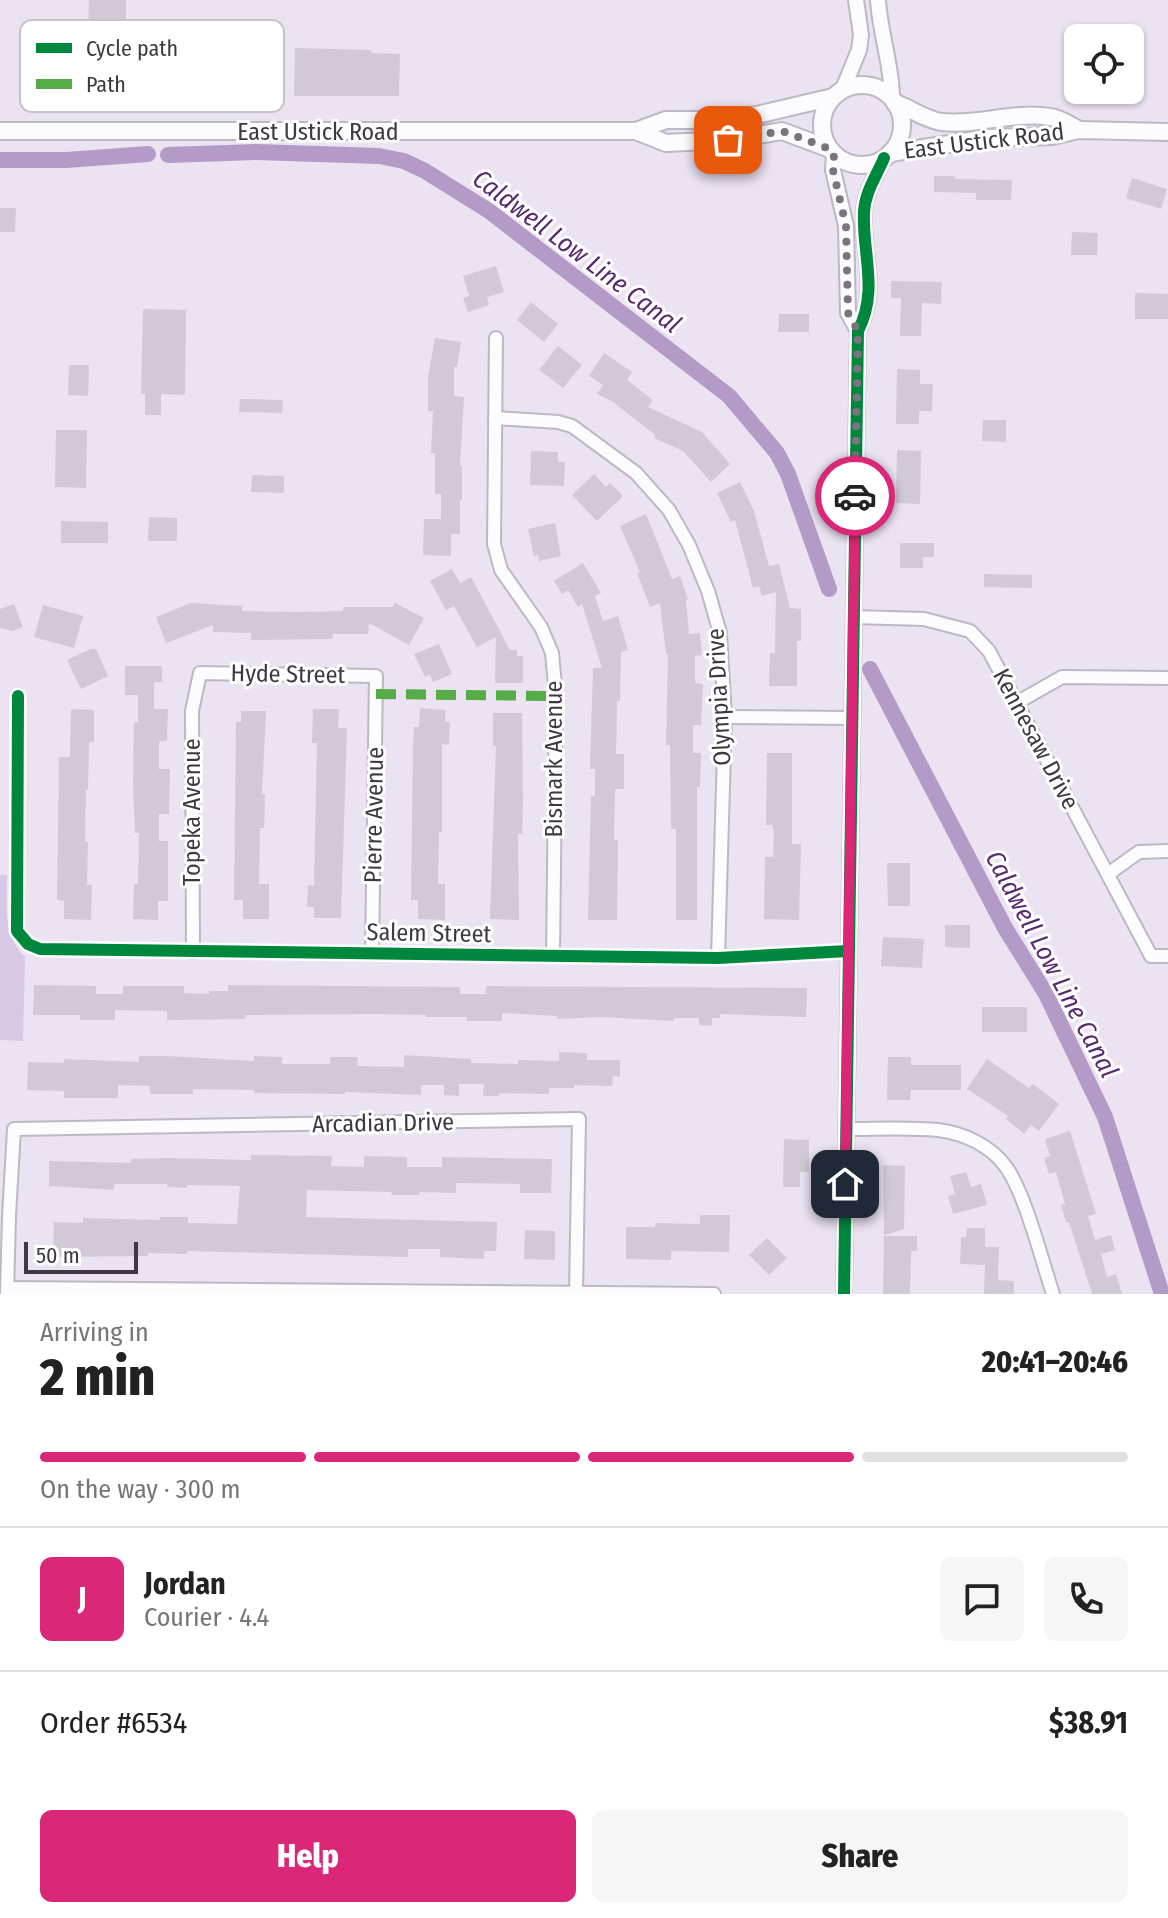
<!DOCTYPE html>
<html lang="en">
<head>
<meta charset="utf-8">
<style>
  :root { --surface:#fff; --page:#f6f6f6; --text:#222; --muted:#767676; --line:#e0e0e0; --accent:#db2777 }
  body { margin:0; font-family:"Fira Sans Condensed",sans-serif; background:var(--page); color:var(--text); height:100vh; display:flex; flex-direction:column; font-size:30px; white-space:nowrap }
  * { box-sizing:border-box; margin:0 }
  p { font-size:26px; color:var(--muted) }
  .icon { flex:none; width:44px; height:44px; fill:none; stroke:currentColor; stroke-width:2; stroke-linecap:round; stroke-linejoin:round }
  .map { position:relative; height:1294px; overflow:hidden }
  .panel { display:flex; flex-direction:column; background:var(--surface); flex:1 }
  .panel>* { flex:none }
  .fabs { position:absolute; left:1064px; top:24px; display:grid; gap:16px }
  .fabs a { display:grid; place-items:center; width:80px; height:80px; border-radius:12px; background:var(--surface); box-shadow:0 2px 6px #0004; font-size:40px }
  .scale { position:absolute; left:24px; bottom:20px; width:114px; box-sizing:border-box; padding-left:8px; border:4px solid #3f3843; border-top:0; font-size:22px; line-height:28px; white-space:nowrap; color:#3f3843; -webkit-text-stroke:6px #fff; paint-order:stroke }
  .pin { position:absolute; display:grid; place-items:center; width:68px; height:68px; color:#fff; margin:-34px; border-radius:16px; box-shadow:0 4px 12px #0006 }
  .courier { position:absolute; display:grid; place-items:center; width:80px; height:80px; margin:-40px; border:6px solid #db2777; border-radius:50%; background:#fff; color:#222; box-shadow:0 2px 10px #0007 }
  .headline em { font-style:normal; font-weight:800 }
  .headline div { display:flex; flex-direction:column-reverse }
  .headline { display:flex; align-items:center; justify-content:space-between; height:136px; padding:0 40px }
  h1 { font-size:52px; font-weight:800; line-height:60px }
  .bar { display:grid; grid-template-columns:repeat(4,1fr); gap:12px 8px; align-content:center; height:96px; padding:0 40px }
  .bar i { height:10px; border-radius:6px; background:var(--line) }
  .bar .on { background:var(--accent) }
  .bar p { grid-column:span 4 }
  .line { display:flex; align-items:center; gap:20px; padding:0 40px; border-top:2px solid var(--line) }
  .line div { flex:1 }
  .round { display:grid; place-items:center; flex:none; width:84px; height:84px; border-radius:12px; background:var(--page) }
  .primary-button { display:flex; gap:16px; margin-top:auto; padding:16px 40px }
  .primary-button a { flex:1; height:92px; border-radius:12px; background:var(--accent); color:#fff; font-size:32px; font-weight:800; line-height:92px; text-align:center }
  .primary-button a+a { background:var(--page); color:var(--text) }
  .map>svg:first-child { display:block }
</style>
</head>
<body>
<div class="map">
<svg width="1168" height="1294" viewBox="0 0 1168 1294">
  <rect width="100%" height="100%" fill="#ebe2f2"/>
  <path fill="#d9c7e6" d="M 0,875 L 7,875 C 7,906 2,934 25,957 L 23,1041 L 0,1040 Z"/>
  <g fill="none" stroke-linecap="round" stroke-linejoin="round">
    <g stroke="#b49ac6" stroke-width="16">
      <path d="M 168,155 L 256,152 L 379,156 L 404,161 L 425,171 L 489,211 L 729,396 L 777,453 L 788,474 L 829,589"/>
      <path d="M 0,160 L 66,160 L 148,154"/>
      <path d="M 870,669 L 1005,928 L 1046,994 L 1105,1117 L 1162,1294"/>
    </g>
  </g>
  <g fill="#d1cad6">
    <path d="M 89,0 L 126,0 L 126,38 L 88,37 Z"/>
    <path d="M 295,48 L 371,50 L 371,53 L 400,54 L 399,96 L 294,96 Z"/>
    <path d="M 934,176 L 955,176 L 955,179 L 1012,180 L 1011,200 L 976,200 L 976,193 L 934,192 Z"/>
    <path d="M 1132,178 L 1167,189 L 1161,209 L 1126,198 Z"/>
    <path d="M 0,208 L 16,208 L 15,232 L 0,232 Z"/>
    <path d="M 1072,232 L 1098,233 L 1097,255 L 1071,255 Z"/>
    <path d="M 496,266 L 504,292 L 487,297 L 489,305 L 468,312 L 463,298 L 469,296 L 463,276 Z"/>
    <path d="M 891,281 L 942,282 L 941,304 L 922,303 L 921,336 L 900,336 L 901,298 L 891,298 Z"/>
    <path d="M 1135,293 L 1168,294 L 1168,319 L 1135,319 Z"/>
    <path d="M 531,302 L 558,324 L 544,342 L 517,320 Z"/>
    <path d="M 143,309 L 186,310 L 185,395 L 161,394 L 161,415 L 145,415 L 145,394 L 141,394 Z"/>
    <path d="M 779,314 L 809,314 L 809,332 L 778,332 Z"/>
    <path d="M 435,338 L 461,342 L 457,367 L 454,367 L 454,396 L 464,397 L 460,466 L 462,466 L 462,500 L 460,500 L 460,534 L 451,534 L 451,556 L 423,555 L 424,519 L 441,519 L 441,494 L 435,494 L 435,453 L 431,453 L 433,411 L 428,411 L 428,377 Z"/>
    <path d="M 558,346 L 582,365 L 563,388 L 539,370 Z"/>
    <path d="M 604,353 L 632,372 L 627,380 L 653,400 L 648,407 L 702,432 L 730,464 L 711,482 L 683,451 L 654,438 L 655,435 L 612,401 L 597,394 L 603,385 L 589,376 Z"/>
    <path d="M 69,365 L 89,365 L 88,396 L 68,395 Z"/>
    <path d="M 897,369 L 920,370 L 920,384 L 933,384 L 932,411 L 919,411 L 919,424 L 896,424 Z"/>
    <path d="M 240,399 L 283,400 L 282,413 L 239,412 Z"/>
    <path d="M 983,420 L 1006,420 L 1006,442 L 982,441 Z"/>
    <path d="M 56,430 L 87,430 L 86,488 L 55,487 Z"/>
    <path d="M 897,450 L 921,451 L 920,504 L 896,503 Z"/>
    <path d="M 531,451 L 558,452 L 558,462 L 565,462 L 564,486 L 530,485 Z"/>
    <path d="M 594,474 L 606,487 L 610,483 L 623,496 L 597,521 L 572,495 Z"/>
    <path d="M 252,475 L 284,476 L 284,493 L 251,492 Z"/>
    <path d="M 740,482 L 754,511 L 769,566 L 779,564 L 790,608 L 801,609 L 801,641 L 797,641 L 797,686 L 769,686 L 770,653 L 775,653 L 776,592 L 762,596 L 759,586 L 753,588 L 735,520 L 731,522 L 717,493 Z"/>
    <path d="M 646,514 L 672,579 L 680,576 L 688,599 L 686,600 L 689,634 L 700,633 L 702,655 L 695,656 L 695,683 L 703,684 L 701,725 L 693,725 L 693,753 L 701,753 L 700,787 L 697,787 L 697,920 L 676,920 L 676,829 L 671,829 L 670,745 L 666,745 L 668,654 L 666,654 L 660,603 L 650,607 L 637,573 L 640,572 L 620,526 Z"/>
    <path d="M 149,517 L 177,518 L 177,541 L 148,541 Z"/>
    <path d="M 61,521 L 108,522 L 108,543 L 61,543 Z"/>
    <path d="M 555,523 L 561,556 L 539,561 L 538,555 L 534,556 L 528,529 Z"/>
    <path d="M 900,543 L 934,543 L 934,557 L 923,557 L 923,568 L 900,568 Z"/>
    <path d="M 583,563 L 601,593 L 595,596 L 603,621 L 618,616 L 628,650 L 621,652 L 620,701 L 617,701 L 616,754 L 624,754 L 624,789 L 615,789 L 614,840 L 618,840 L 617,920 L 588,920 L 591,796 L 595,796 L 595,769 L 590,769 L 593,668 L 602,668 L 582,604 L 578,607 L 568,590 L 562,594 L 554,581 Z"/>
    <path d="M 452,569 L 460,583 L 471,577 L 510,650 L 517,650 L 517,656 L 523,656 L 523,683 L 495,683 L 496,637 L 477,647 L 454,606 L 446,610 L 430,581 Z"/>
    <path d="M 984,574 L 1032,575 L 1032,588 L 984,587 Z"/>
    <path d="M 191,603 L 242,606 L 242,611 L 300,612 L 343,611 L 343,607 L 393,607 L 395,603 L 424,618 L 409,645 L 369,623 L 368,634 L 333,634 L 332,639 L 251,640 L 251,633 L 213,632 L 213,625 L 166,643 L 156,617 Z"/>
    <path d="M 14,604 L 23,627 L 12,631 L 0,628 L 0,609 Z"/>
    <path d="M 43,605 L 83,616 L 74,648 L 34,637 Z"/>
    <path d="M 439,644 L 452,674 L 433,682 L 430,675 L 425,677 L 414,654 Z"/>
    <path d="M 91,649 L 96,649 L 108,676 L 81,689 L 67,660 Z"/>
    <path d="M 125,666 L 162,666 L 162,682 L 154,682 L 154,709 L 168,709 L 167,741 L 159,741 L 159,769 L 170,769 L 169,814 L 159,814 L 159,841 L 168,841 L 168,901 L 158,901 L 158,920 L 133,919 L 134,884 L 138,884 L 139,833 L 135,833 L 133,785 L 134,722 L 138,722 L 138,695 L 125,695 Z"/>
    <path d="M 420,708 L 446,710 L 445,722 L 450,722 L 449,745 L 442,744 L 442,832 L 439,832 L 438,884 L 445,884 L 445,920 L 418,919 L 418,900 L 411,900 L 413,743 L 414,727 L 419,727 Z"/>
    <path d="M 71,709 L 94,710 L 94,742 L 89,742 L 88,790 L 86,790 L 85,842 L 88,842 L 87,885 L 92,885 L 91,920 L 64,919 L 64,901 L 57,900 L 59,757 L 70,757 Z"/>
    <path d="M 313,709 L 339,709 L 338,728 L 347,728 L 341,918 L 314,918 L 314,907 L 307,907 L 308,885 L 314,886 L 317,743 L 312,743 Z"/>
    <path d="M 241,711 L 266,711 L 262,794 L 265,794 L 264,828 L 260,828 L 259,884 L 269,884 L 269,919 L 243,919 L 243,900 L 234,900 L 236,722 L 241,722 Z"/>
    <path d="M 493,713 L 522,713 L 523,801 L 522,834 L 518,834 L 519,920 L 490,919 L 496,746 L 493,746 Z"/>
    <path d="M 767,753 L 792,753 L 792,844 L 801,844 L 799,920 L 764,919 L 765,857 L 773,857 L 774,832 L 772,825 L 766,825 Z"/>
    <path d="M 887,863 L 910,863 L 910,906 L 888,906 Z"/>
    <path d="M 945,925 L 970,925 L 970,948 L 945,947 Z"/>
    <path d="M 883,937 L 924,939 L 922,968 L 881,966 Z"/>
    <path d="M 34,985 L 96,986 L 96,994 L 123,994 L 123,986 L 184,986 L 184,993 L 209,994 L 209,991 L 228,991 L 228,985 L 460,987 L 460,994 L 486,994 L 486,986 L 807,988 L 806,1017 L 720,1014 L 720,1018 L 712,1018 L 712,1026 L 699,1025 L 699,1018 L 674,1018 L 674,1021 L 601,1017 L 557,1019 L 557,1016 L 502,1013 L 502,1021 L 467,1021 L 467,1017 L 426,1017 L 426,1015 L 374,1014 L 245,1015 L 245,1019 L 167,1020 L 167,1011 L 115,1010 L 115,1020 L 80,1020 L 80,1015 L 33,1015 Z"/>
    <rect x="982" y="1007" width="45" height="25"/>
    <path d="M 559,1052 L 587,1053 L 587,1060 L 620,1060 L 620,1077 L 613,1076 L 612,1086 L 574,1085 L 574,1088 L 549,1088 L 549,1094 L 499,1093 L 499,1096 L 483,1096 L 484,1084 L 459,1084 L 459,1096 L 444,1095 L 444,1085 L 421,1085 L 421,1095 L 345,1092 L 345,1094 L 254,1093 L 254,1090 L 193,1089 L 193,1094 L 150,1094 L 150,1086 L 118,1085 L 118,1098 L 64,1098 L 64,1091 L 27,1090 L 28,1062 L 64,1063 L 64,1059 L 139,1062 L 139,1056 L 167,1056 L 254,1061 L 254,1056 L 282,1057 L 282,1064 L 330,1064 L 330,1057 L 358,1057 L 357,1066 L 404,1067 L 404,1055 L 471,1059 L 471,1063 L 518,1064 L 518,1060 L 559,1061 Z"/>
    <path d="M 888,1057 L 911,1057 L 911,1065 L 961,1065 L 961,1090 L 911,1090 L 910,1100 L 887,1100 Z"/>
    <path d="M 987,1059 L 1029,1088 L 1033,1084 L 1059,1104 L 1039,1131 L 1031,1125 L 1024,1134 L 1006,1119 L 1008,1116 L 967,1089 Z"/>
    <path d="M 1070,1131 L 1096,1214 L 1088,1216 L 1095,1240 L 1111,1235 L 1115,1250 L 1101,1254 L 1107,1277 L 1116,1274 L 1122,1294 L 1092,1294 L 1069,1222 L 1066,1222 L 1061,1205 L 1065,1204 L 1056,1172 L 1049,1174 L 1044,1158 L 1050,1156 L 1045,1139 Z"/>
    <path d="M 784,1139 L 809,1140 L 809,1172 L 800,1172 L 800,1187 L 783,1187 Z"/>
    <path d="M 251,1155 L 332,1156 L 331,1166 L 364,1167 L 364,1156 L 407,1157 L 407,1167 L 442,1167 L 442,1157 L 552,1159 L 551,1193 L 520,1193 L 520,1184 L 456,1183 L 456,1193 L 420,1192 L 419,1195 L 391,1195 L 392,1192 L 307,1190 L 306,1217 L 497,1222 L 496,1251 L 484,1251 L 484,1259 L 440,1257 L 440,1249 L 408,1249 L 408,1257 L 187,1251 L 187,1254 L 148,1253 L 148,1256 L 53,1257 L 54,1222 L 83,1223 L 83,1218 L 160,1220 L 160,1217 L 188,1217 L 188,1223 L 237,1224 L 240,1186 L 187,1185 L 187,1188 L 167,1187 L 167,1184 L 114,1184 L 114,1190 L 49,1186 L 49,1161 L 131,1163 L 131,1159 L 167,1158 L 251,1160 Z"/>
    <path d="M 883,1165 L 905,1166 L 904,1229 L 884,1235 Z"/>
    <path d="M 966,1172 L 971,1187 L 981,1184 L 987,1205 L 953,1214 L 948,1196 L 955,1194 L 950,1176 Z"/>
    <path d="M 700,1215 L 730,1215 L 729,1252 L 671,1251 L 671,1260 L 626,1259 L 626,1227 L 655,1227 L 655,1223 L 700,1224 Z"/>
    <path d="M 967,1228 L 985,1228 L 985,1247 L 999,1247 L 998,1280 L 1014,1281 L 1014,1294 L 984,1294 L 985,1265 L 960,1264 L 961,1237 L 966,1237 Z"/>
    <path d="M 525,1230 L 555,1231 L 555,1260 L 524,1259 Z"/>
    <path d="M 884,1236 L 917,1236 L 917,1251 L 911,1251 L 910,1294 L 883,1294 Z"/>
    <path d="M 767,1238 L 787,1258 L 769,1275 L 749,1255 Z"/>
  </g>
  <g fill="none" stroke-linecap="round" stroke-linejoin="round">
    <defs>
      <g id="minor">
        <path d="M 496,338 L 494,544 L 501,570 L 541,627 L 552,653 L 556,696 L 553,956"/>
        <path d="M 495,418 L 558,422 L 572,426 L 636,473 L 669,510 L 689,545 L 708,591 L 720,633 L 725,717 L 718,958"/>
        <path d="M 853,617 L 924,619 L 970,631 L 989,651 L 1151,956 L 1168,956"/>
        <path d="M 18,696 L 17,931 L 28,944 L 40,949 L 718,958 L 848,951"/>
        <path d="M 1018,702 L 1062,677 L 1168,678"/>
        <path d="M 725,717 L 852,718"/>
        <path d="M 1108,874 L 1139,852 L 1168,851"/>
        <path d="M 193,952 L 192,711 L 200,673 L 376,676 L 372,954"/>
        <path d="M 846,1129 C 876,1129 908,1127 938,1130 C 964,1133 991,1146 1006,1167 C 1025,1193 1042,1261 1053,1294"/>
        <path d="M 8,1288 L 714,1294"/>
        <path d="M 7,1294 L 9,1216 L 14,1129 L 579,1119 L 576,1292"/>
      </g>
      <g id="tertiary">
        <path d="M 878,0 C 880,33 892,66 892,98"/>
        <path d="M 843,89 L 859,50 L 861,35 L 856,0"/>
        <path d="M 834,154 L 833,170 L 846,226 L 848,313 L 858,331"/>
        <path d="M 844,1294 L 858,331 C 879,290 862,254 864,212 C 865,192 876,177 884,158"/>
      </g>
      <g id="secondary">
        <circle cx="862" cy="125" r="40"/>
        <path d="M 895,103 C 911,108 925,120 942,122 C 977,126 1014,111 1050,117 C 1060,118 1070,125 1079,130"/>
        <path d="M 0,131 L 636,131 L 666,120 L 722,120 L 757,115 L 833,97"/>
        <path d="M 636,131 L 666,143 L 728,140 L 782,131 L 830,149"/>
        <path d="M 890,153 L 989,138 L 1052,136 L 1079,130 L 1168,132"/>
      </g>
    </defs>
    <use href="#minor" stroke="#beb7c4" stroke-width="16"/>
    <use href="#tertiary" stroke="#beb7c4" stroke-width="18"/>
    <use href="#secondary" stroke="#beb7c4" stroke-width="20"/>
    <use href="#minor" stroke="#fcfbfd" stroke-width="12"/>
    <use href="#tertiary" stroke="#fcfbfd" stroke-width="14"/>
    <use href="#secondary" stroke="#fcfbfd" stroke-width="16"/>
    <path stroke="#56ac47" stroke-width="10" stroke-dasharray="20 10" stroke-linecap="butt" d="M 376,694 L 556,696"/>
    <defs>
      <g id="cycleway">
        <path d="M 18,696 L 17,931 L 28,944 L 40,949 L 718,958 L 848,951"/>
        <path d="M 844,1294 L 858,331 C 879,290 862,254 864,212 C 865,192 876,177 884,158"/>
      </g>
    </defs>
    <use href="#cycleway" stroke="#fff" stroke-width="17"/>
    <use href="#cycleway" stroke="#00873e" stroke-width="12"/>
  </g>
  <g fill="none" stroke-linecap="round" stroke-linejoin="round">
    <path stroke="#7b7480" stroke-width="8" stroke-dasharray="0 14.4" d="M 728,140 L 782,131 L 830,149 L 834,154 L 833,170 L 846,226 L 848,313 L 858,331 L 855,496"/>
    <path stroke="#db2777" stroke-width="10" d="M 845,1184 L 855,496"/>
  </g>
  <g text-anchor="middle" stroke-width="6" stroke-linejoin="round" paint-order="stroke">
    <g font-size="24" fill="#3f3843" stroke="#fff">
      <text x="318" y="140">East Ustick Road</text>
      <text transform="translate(984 141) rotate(-7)" y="8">East Ustick Road</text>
      <text transform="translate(288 674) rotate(1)" y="8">Hyde Street</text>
      <text transform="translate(719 697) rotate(-93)" y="8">Olympia Drive</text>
      <text transform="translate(1036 739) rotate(62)" y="8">Kennesaw Drive</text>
      <text transform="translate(554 759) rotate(-90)" y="8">Bismark Avenue</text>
      <text transform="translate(192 812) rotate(-90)" y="8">Topeka Avenue</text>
      <text transform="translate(374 815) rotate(-89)" y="8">Pierre Avenue</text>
      <text transform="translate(429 933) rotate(1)" y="8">Salem Street</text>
      <text transform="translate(383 1123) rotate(-1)" y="8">Arcadian Drive</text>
    </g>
    <g font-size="26" font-style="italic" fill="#562a6f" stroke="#fff">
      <text transform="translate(577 251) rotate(37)" y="9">Caldwell Low Line Canal</text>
      <text transform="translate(1052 964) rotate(62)" y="9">Caldwell Low Line Canal</text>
    </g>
  </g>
  <rect x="20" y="20" width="264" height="92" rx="12" fill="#fff" stroke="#c5c3c7" stroke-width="2"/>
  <rect x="36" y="43" width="36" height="10" fill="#00873e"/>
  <rect x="36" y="79" width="36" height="10" fill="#56ac47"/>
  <g font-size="22" fill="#3f3843">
    <text x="86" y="56">Cycle path</text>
    <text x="86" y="92">Path</text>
  </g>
</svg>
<div class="fabs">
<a><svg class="icon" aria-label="locate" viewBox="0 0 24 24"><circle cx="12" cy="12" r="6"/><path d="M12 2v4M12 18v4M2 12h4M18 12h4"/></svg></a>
</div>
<div class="scale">50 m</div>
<div class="pin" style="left:728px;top:140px;background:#ea580c"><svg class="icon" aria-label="bag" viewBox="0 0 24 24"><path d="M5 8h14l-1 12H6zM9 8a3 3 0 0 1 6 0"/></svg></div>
<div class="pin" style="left:845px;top:1184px;background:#1f2937"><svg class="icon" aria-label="home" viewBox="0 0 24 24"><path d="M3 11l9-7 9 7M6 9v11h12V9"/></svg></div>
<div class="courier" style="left:855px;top:496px"><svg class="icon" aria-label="car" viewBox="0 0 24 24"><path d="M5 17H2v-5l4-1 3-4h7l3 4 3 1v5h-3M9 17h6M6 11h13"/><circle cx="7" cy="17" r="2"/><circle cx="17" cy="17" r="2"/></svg></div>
</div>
<section class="panel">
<div class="headline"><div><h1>2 min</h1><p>Arriving in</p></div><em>20:41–20:46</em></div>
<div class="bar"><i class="on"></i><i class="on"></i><i class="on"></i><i></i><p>On the way · 300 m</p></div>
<div class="line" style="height:144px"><b class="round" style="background:var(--accent);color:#fff">J</b><div><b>Jordan</b><p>Courier · 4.4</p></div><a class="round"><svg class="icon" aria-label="chat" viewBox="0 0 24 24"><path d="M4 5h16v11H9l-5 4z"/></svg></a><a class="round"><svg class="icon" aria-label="phone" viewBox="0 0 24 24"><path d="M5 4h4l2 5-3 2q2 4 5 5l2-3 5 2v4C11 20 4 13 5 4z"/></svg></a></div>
<div class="line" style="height:104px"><div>Order #6534</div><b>$38.91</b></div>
<div class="primary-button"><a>Help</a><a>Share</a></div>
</section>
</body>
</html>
